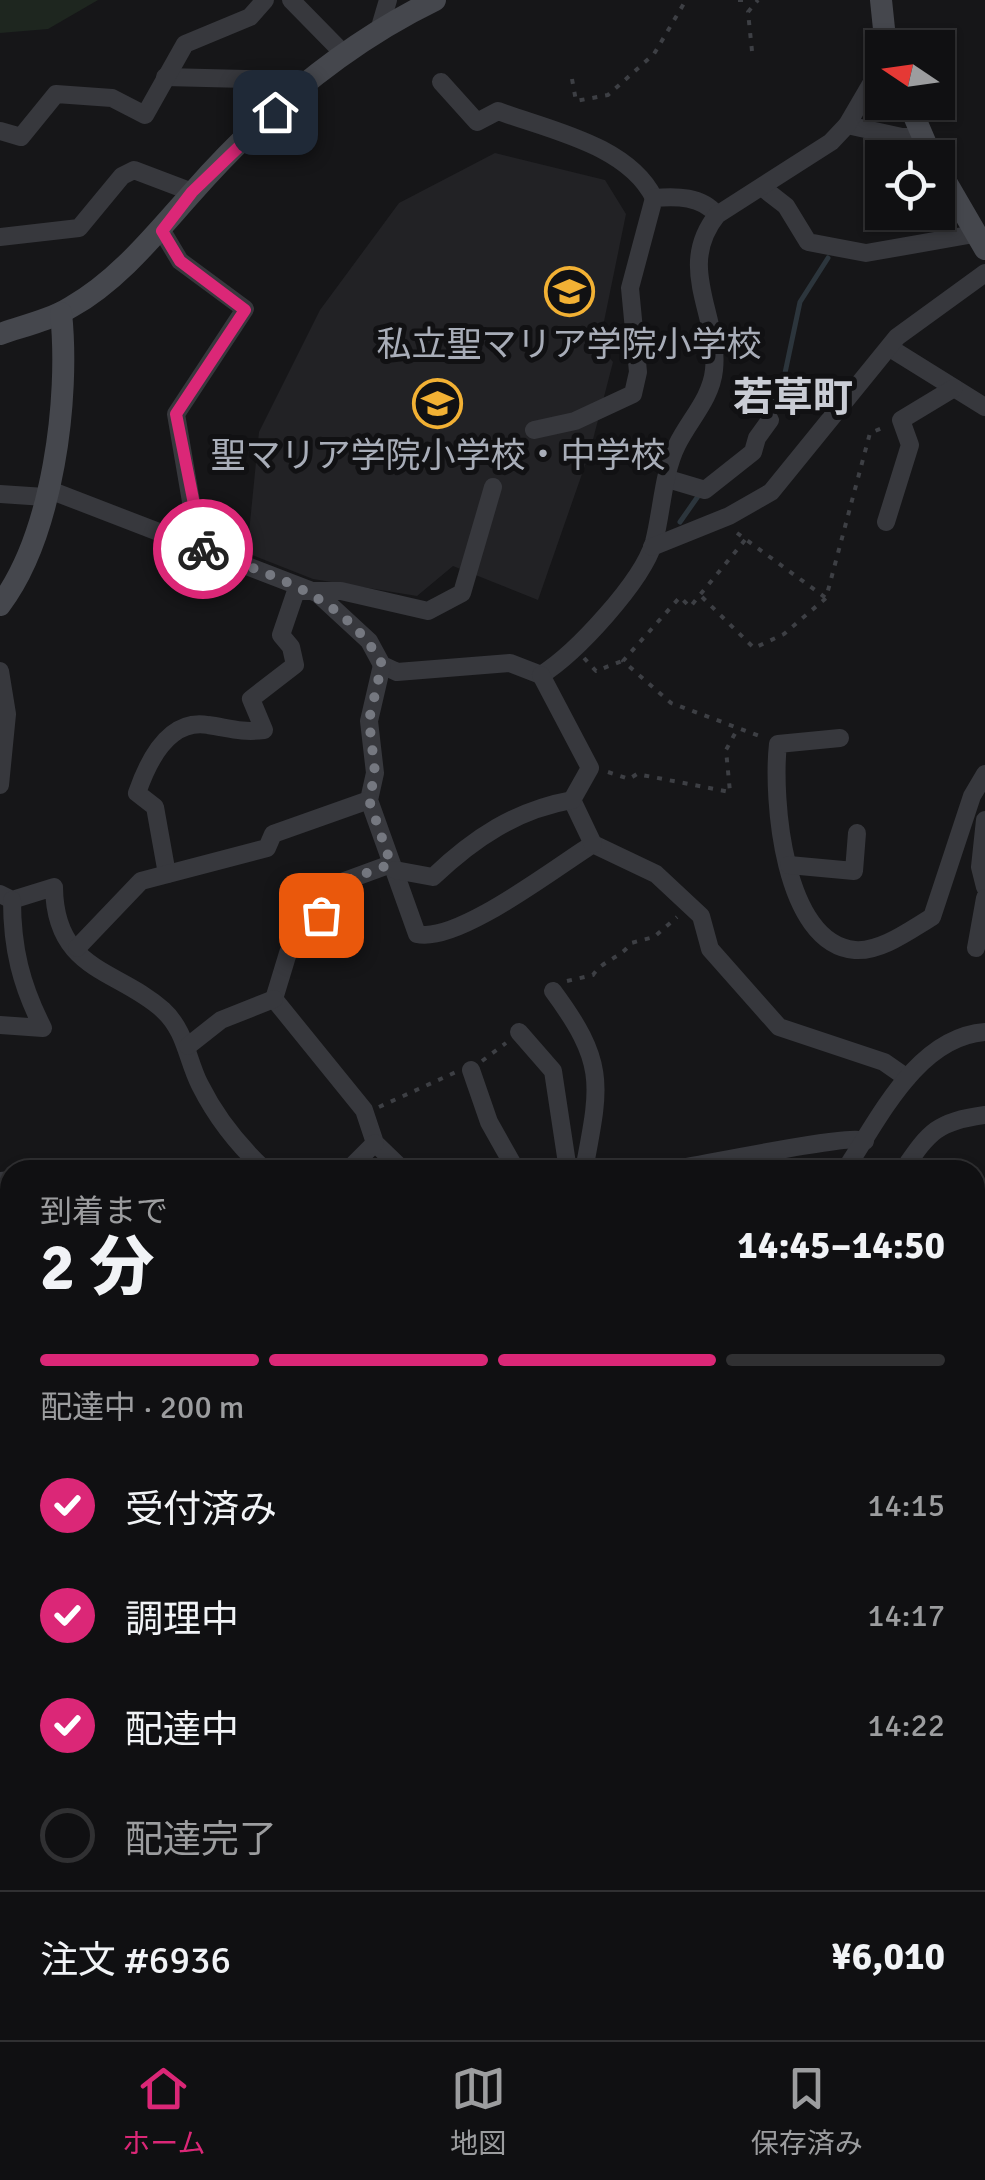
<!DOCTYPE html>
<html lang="ja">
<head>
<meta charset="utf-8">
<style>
  :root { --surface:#101012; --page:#19191b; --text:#f1f3f6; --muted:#9c9d9f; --line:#303032; --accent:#db2777 }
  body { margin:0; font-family:Signika,"Noto Sans JP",sans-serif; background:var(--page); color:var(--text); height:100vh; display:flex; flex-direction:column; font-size:38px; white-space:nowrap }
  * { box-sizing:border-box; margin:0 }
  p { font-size:32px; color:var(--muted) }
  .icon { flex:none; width:55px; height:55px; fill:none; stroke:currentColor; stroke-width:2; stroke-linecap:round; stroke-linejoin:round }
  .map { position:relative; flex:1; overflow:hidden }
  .sheet { position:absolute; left:0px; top:1160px; width:985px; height:880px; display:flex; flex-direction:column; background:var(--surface); border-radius:30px 30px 0 0; box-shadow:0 2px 8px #0004,0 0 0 2px var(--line) }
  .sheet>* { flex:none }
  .needle { width:65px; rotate:283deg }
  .fabs { position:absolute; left:865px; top:30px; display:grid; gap:20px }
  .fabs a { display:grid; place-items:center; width:90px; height:90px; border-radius:0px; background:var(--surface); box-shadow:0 2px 8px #0004,0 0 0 2px var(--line); font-size:50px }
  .pin { position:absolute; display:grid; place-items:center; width:85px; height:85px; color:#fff; margin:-42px; border-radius:20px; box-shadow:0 5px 15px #0006 }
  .courier { position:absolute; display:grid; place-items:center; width:100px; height:100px; margin:-50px; border:8px solid #db2777; border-radius:50%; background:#fff; color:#222; box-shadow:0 2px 12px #0007 }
  .head em { font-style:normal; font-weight:800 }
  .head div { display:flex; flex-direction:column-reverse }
  .head { display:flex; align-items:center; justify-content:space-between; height:170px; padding:0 40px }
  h1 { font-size:65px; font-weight:800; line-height:75px }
  .bar { display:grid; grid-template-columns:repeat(4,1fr); gap:15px 10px; align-content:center; height:120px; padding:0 40px }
  .bar i { height:12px; border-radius:8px; background:var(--line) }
  .bar .current { background:var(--accent) }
  .bar p { grid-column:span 4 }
  .line { display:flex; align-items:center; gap:25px; padding:0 40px; border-top:2px solid var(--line) }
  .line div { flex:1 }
  ol { padding:0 40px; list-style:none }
  li { display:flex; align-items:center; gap:30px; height:110px }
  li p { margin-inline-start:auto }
  li .icon { padding:10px; border-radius:50%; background:var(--accent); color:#fff; stroke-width:4 }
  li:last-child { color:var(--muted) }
  li i { width:55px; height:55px; border:5px solid var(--line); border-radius:50% }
  .menu { display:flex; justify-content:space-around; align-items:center; height:140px; border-top:2px solid var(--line); background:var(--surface); font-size:28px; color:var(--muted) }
  .menu a { display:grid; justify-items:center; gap:5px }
  .menu .current { color:var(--accent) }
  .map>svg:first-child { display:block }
</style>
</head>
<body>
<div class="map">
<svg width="985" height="2040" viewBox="0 0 985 2040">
  <rect width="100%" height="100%" fill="#161618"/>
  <g fill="#222225">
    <path d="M 495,153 L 605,180 L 626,214 L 599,346 L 613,362 L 590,451 L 538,600 L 453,566 L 417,596 L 313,579 L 247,553 L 259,432 L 320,310 L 399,203 Z"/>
    <path d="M 985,1824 L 985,2040 L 902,2040 L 900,2030 L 975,2030 L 975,1843 Z"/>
  </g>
  <g fill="#1e261f">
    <path d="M 0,0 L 98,0 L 48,29 L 0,33 Z"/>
    <path d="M 0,1353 L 10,1360 L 10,2030 L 413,2030 L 405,2040 L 0,2040 Z"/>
    <path d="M 431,2030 L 558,2030 L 554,2040 L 475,2040 Z"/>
  </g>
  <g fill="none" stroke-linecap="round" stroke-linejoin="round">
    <g stroke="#2c353c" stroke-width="5">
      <path d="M 765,415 L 785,373 L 800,302 L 828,258"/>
      <path d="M 680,522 L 701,492"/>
      <path d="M 975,1759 L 985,1746"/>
      <path d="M 776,2040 L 789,2030"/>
    </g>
    <g stroke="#3d3f44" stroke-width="4" stroke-dasharray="5 8" stroke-linecap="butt">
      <path d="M 738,0 L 743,0"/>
      <path d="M 752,51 L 748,12 L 758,0"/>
      <path d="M 572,79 L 576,101 L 608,95 L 654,54 L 686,0"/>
      <path d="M 737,533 L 826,598"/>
      <path d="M 745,540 L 690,607 L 680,597 L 623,661 L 671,703 L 765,738"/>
      <path d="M 702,597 L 754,648 L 784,634 L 826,598 L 870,433 L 887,426"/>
      <path d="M 584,658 L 596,671 L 622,661"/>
      <path d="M 608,772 L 629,779 L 637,774 L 730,792 L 726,750 L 738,728"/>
      <path d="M 567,981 L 593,975 C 604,959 620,959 631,943 L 654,937 L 677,917"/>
      <path d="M 482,1061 L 506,1043"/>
      <path d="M 379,1107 L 456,1072"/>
      <path d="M 0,1691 L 10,1678"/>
    </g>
    <g stroke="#37383d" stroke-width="18">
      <path d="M 291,0 L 344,54"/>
      <path d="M 380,27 L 388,0"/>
      <path d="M 165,77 L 289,80 L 302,86"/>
      <path d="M 441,82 L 477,122 L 498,111 C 549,130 628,145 654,198"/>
      <path d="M 847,125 L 902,137 L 920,137"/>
      <path d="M 0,131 L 21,137 L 56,94 L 112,98 L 145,115 L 185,44 L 250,17 L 265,0"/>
      <path d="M 763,188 L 786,206 L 808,242 L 866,253 L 974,234"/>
      <path d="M 162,231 L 180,261 L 245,309 L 176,414 L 199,548"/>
      <path d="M 0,237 L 79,228 L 122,176 L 134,170 L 192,192"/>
      <path d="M 890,348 L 985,407"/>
      <path d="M 534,430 L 575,421 L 633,394 L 638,372 L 630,288 L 654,198 C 676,196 702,196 717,215"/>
      <path d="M 668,479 L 705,490 L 753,452 L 757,438 L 770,420"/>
      <path d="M 47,489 L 317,593 L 369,641 L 382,665 L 397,672 L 510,663 L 541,675 C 576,653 642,582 654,542 C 662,511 663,473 677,445 C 689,420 711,399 714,370 C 720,315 675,268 717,215 L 831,142 L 847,125 L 882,65"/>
      <path d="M 0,494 L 45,497"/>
      <path d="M 886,522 L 910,445 L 901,420 L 954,388"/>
      <path d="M 652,547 L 729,516 L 771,492 L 897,337 L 985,273"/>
      <path d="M 382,665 L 369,721 L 375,773 L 369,800 L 417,934 C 457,944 556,867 593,844 L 656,874 L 701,916 L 710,949 L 779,1027 L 884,1062 L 907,1078"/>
      <path d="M 0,671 L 7,714 L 0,785"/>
      <path d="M 840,738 L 778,744 C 772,798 783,944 855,950 C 881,952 910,930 932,917 L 972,796 L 985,774"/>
      <path d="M 572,800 L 593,844"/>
      <path d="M 985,820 L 980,867 L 985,887"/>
      <path d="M 391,864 L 331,886 L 321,915 L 288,953 L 274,999 L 364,1110 L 375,1143 L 403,1170"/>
      <path d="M 789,865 L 854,871 L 857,833"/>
      <path d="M 395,870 L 433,877 C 474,838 516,810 572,800 L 590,768 L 541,675"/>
      <path d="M 167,874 L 155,807 L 137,793 C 147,764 168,718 208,725 C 229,728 241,733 264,730 L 251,699 L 295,665 L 291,647 L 281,635 L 296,591 L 341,591 L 428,611 L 462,593 L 493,487"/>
      <path d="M 0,894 L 12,900 L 54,887 C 55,972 118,969 163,1010 C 186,1031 187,1060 200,1085 C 216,1117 239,1146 265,1170"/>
      <path d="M 77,948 L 141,881 L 267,848 L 273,834 L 369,800"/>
      <path d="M 976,948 L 985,898"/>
      <path d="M 553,991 C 607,1064 600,1085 584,1170"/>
      <path d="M 0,1025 L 43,1028 C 21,985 12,948 12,900"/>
      <path d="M 519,1032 L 553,1071 L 568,1170"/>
      <path d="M 188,1046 L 221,1020 L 274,999"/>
      <path d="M 471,1070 L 489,1122 L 516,1170"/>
      <path d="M 348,1170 L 375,1143"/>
      <path d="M 445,1170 L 455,1170"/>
      <path d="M 669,1170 C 699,1166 851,1133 865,1141"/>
      <path d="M 845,1170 C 879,1119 917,1037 985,1032"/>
      <path d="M 903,1170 C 930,1131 936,1122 985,1115"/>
      <path d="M 0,1181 L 10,1180"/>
      <path d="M 0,1255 L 10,1242"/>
      <path d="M 975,1734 L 985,1721"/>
      <path d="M 975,1821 L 985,1806"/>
      <path d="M 662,2040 L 672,2030"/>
    </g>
    <g stroke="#45474d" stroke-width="22">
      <path d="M 881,0 L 886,48"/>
      <path d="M 908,102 L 932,158"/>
      <path d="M 938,168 L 985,249"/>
      <path d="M 0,334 C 23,326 50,320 71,307 C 119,280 156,233 192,193 C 260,116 342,45 435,0"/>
      <path d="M 0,605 C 53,535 70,398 61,313"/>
    </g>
  </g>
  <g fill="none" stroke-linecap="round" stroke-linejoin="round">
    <path stroke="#757880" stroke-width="10" stroke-dasharray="0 18" d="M 203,549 C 272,576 344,595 382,664 L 369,720 L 375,773 L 369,800 L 391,864 L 331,886 L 321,915"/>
    <path stroke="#db2777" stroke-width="12" d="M 203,549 L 176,414 L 245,310 L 180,261 L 162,231 L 192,192 L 275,112"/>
  </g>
  <defs>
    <symbol id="school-ring" viewBox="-11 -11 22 22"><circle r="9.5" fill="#111113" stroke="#f2b134" stroke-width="1.5"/><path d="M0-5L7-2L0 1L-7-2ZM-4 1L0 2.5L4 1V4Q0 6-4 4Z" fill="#f2b134"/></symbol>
  </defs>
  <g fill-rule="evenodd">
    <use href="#school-ring" x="542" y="264" width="55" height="55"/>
    <use href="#school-ring" x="410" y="376" width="55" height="55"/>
  </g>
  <g text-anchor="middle" stroke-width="10" stroke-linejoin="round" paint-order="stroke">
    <g font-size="35" fill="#a8adb8" stroke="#111113">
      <text x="569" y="356">私立聖マリア学院小学校</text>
      <text x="438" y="467">聖マリア学院小学校・中学校</text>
    </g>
    <g font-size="40" font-weight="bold" fill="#c9ccd4" stroke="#111113">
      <text x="793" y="411">若草町</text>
    </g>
  </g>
</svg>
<div class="fabs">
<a><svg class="needle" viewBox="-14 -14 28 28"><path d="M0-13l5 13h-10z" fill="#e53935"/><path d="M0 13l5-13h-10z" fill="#9c9d9f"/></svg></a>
<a><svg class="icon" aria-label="locate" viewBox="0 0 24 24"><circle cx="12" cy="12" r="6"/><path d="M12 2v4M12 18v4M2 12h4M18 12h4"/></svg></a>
</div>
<div class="pin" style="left:321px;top:915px;background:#ea580c"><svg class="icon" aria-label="bag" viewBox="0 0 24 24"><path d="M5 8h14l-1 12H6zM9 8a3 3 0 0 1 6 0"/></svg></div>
<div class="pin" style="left:275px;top:112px;background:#1f2937"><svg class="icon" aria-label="home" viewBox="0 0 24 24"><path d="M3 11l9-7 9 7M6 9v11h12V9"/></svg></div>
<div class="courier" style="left:203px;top:549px"><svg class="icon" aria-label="bike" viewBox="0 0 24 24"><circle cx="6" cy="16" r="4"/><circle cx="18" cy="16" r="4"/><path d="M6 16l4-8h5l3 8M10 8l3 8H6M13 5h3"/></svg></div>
<section class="sheet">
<div class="head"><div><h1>2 分</h1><p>到着まで</p></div><em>14:45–14:50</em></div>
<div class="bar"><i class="current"></i><i class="current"></i><i class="current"></i><i></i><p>配達中 · 200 m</p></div>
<ol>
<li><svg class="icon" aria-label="check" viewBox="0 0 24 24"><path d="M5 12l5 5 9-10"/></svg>受付済み<p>14:15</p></li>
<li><svg class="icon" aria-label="check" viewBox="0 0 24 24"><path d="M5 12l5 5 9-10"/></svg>調理中<p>14:17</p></li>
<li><svg class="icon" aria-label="check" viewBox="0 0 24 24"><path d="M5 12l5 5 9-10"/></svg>配達中<p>14:22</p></li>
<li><i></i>配達完了</li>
</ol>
<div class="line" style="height:130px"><div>注文 #6936</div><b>¥6,010</b></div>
</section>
</div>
<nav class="menu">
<a class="current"><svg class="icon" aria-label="home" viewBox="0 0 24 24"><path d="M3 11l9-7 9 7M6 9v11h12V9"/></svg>ホーム</a>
<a><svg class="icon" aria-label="map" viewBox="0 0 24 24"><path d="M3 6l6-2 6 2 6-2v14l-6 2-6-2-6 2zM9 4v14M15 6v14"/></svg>地図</a>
<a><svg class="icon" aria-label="saved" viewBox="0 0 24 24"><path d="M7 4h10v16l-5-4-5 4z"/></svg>保存済み</a>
</nav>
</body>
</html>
